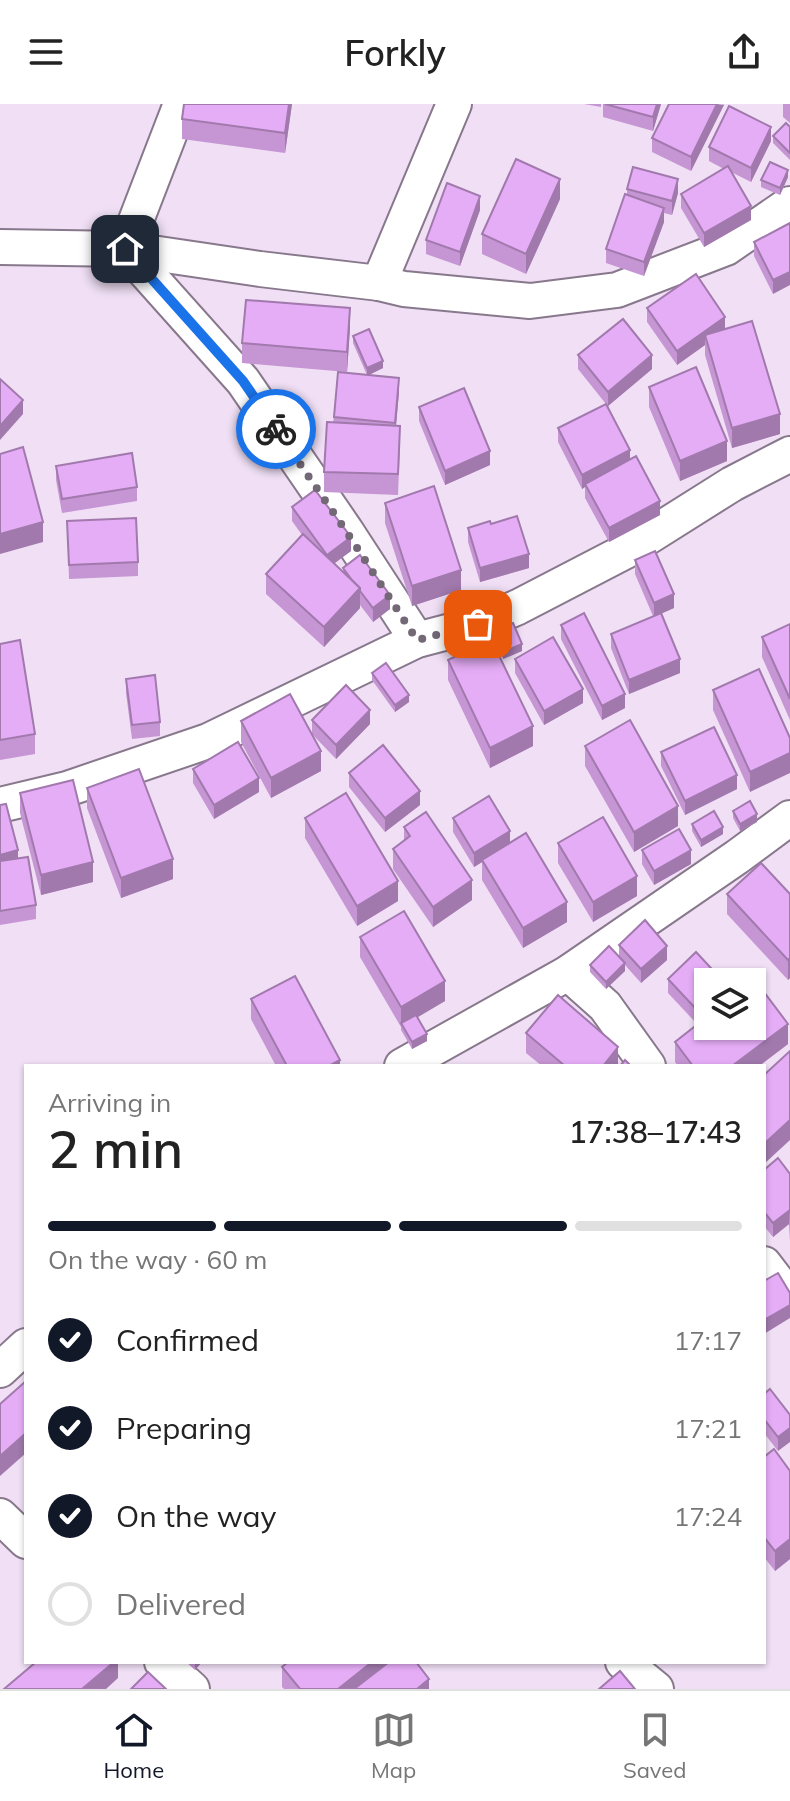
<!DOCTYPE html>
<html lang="en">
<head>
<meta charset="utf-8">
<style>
  :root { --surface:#fff; --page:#f6f6f6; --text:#222; --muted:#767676; --line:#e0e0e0; --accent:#111827 }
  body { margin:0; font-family:Mulish,sans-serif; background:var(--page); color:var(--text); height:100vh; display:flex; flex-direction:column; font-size:30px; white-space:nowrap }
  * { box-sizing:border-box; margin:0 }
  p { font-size:26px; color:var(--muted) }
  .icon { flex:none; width:44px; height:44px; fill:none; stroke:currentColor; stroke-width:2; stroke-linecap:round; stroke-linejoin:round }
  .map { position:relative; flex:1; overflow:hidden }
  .panel { position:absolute; left:24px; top:960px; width:742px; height:600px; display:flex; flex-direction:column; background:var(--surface); border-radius:0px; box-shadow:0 2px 6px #0004 }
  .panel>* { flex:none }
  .fabs { position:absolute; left:694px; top:864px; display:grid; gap:16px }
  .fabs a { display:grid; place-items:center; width:72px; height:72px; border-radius:0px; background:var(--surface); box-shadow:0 2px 6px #0004; font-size:40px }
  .pin { position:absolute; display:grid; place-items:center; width:68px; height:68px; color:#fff; margin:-34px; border-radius:16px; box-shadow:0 4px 12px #0006 }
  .courier { position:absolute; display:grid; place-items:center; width:80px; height:80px; margin:-40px; border:6px solid #1a73e8; border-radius:50%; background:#fff; color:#222; box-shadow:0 2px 10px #0007 }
  .head em { font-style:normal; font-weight:600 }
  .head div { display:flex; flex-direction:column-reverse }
  .head { display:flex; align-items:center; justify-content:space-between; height:136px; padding:0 24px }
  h1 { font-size:52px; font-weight:600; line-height:60px }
  .bar { display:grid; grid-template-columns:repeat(4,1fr); gap:12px 8px; align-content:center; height:96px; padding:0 24px }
  .bar i { height:10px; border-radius:6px; background:var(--line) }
  .bar .selected { background:var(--accent) }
  .bar p { grid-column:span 4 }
  ol { padding:0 24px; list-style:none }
  li { display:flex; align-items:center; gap:24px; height:88px }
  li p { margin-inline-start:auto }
  li .icon { padding:8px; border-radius:50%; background:var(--accent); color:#fff; stroke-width:4 }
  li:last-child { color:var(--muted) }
  li i { width:44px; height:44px; border:4px solid var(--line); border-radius:50% }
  header { display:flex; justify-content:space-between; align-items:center; height:104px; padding:0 24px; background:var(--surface); font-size:36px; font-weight:600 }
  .menu { display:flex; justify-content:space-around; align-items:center; height:112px; border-top:2px solid var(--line); background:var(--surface); font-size:22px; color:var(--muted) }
  .menu a { display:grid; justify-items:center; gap:4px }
  .menu .selected { color:var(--accent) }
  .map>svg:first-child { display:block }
</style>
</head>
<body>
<header><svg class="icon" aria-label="menu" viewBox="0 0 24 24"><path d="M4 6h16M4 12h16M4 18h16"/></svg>Forkly<svg class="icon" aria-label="share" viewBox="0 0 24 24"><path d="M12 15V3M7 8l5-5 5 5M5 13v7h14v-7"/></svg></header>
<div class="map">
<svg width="790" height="1585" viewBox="0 0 790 1585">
  <rect width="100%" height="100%" fill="#f0dff5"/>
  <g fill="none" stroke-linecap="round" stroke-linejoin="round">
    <defs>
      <g id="minor">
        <path d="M 181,0 L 125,145 L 243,277 L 346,427 L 417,536"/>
        <path d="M 0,143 L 125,145 L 260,165 L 379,179 L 404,185 L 530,197 L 617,186 L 726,144 L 790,100"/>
        <path d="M 379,179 L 454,0"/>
        <path d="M 0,701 L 67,685 L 208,637 L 417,536 L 478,520 L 518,503 L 624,448 L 732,380 L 790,350"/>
        <path d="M 568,869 L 605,902 L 648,962"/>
        <path d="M 402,962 L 568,869 L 737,753 L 790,714"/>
        <path d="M 764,1160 L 790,1194"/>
        <path d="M 0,1266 L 26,1242"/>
        <path d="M 0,1412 L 26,1437"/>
        <path d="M 162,1558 L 192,1585"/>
        <path d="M 623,1558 L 656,1585"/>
      </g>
    </defs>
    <use href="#minor" stroke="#88788c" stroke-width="38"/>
    <use href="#minor" stroke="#fff" stroke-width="34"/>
  </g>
  <g fill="#c695d4">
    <path d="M 292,0 L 285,49 L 182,35 L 182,15 Z"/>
    <path d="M 584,0 L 601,0 L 601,3 Z"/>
    <path d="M 603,0 L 661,0 L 653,27 L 603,13 Z"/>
    <path d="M 724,0 L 691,67 L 652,48 L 652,34 Z"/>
    <path d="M 783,0 L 790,0 L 790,19 L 783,13 Z"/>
    <path d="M 790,23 L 790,56 L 773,39 L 773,32 Z"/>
    <path d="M 771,37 L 751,78 L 731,68 L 751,116 L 704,143 L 681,104 L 681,90 L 724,65 L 709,57 L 709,43 Z"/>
    <path d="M 788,73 L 780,91 L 761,83 L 761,76 Z"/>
    <path d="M 627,85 L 678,89 L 672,111 L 664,109 L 664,118 L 644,172 L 606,159 L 606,145 L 627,91 Z"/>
    <path d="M 560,95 L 526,170 L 482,150 L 482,130 Z"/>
    <path d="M 480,106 L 460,162 L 426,150 L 426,136 Z"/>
    <path d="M 790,119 L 773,190 L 754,152 L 754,138 Z"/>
    <path d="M 647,204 L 725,225 L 780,330 L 732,344 L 705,251 L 705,241 L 677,261 L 647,218 Z"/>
    <path d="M 350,224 L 347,268 L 242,259 L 242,239 Z"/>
    <path d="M 353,232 L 383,264 L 368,271 L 399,288 L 396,321 L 400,342 L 398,391 L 324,388 L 324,368 L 334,313 L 367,271 L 353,239 Z"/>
    <path d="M 578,251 L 652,265 L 608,302 L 630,355 L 660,411 L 609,438 L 585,394 L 585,383 L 582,385 L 558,338 L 558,324 L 606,300 L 578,265 Z"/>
    <path d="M 649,283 L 727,357 L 680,377 L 649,303 Z"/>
    <path d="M 419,303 L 490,361 L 445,381 L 419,317 Z"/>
    <path d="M 56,362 L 137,383 L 137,397 L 62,409 L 56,376 Z"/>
    <path d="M 385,399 L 461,486 L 412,502 L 385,419 Z"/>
    <path d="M 292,403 L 351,447 L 334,459 L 343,468 L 343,464 L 390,505 L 373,518 L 360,501 L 360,504 L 324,543 L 266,490 L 266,470 L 302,431 L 292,417 Z"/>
    <path d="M 67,417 L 138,458 L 138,472 L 69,475 Z"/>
    <path d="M 491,420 L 529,464 L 480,478 L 468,438 L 468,424 Z"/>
    <path d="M 635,456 L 674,504 L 661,509 L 680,569 L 629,590 L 611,544 L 611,530 L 653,512 L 635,470 Z"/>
    <path d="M 790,520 L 790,616 L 762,553 L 762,533 Z"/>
    <path d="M 561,521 L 625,604 L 602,616 L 561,535 Z"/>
    <path d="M 494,527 L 522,547 L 503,555 L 494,534 Z"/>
    <path d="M 0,540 L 35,630 L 35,650 L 0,656 Z"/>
    <path d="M 515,555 L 583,599 L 544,621 L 515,569 Z"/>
    <path d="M 448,556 L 533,642 L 490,664 L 448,576 Z"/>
    <path d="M 759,565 L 750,688 L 713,606 L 713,586 Z"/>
    <path d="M 372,569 L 409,598 L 395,608 L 372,576 Z"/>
    <path d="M 126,575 L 160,618 L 160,632 L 132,635 L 126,589 Z"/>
    <path d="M 312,616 L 370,620 L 336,655 L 312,630 L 321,667 L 271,694 L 241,638 L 241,617 L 312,630 Z"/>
    <path d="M 585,642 L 678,722 L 634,748 L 585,662 Z"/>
    <path d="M 661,648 L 737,685 L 685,711 L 661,662 Z"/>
    <path d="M 193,665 L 259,688 L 214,715 L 193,679 Z"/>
    <path d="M 349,669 L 420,701 L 385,728 L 349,683 Z"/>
    <path d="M 87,684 L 173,775 L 121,794 L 87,704 Z"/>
    <path d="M 20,689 L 93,778 L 41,791 L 20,709 Z"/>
    <path d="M 0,701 L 18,754 L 36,801 L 36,815 L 0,821 Z"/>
    <path d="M 733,707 L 757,718 L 740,727 L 733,714 Z"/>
    <path d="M 305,714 L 398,797 L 357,822 L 305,734 Z"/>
    <path d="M 453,714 L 510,739 L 567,818 L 523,844 L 482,776 L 482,758 L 474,763 L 453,728 Z"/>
    <path d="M 692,720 L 723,730 L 701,743 L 692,727 Z"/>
    <path d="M 404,723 L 472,796 L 433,823 L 393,765 L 393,745 L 404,736 Z"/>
    <path d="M 558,739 L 637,792 L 593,818 L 558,759 Z"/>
    <path d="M 642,746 L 691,760 L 654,781 L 642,760 Z"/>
    <path d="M 727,790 L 790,790 L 790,874 L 788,876 L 727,810 Z"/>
    <path d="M 360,833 L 445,897 L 417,913 L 427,937 L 412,945 L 401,926 L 401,923 L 360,853 Z"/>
    <path d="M 619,841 L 667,856 L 641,879 L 625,861 L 625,867 L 606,885 L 590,868 L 590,861 L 619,853 Z"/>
    <path d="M 668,875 L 708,878 L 708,909 L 697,920 L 668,889 Z"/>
    <path d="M 251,895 L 340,962 L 276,962 L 251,915 Z"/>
    <path d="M 526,929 L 618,962 L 542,962 L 526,949 Z"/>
    <path d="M 675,938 L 788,940 L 759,962 L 678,962 L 675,958 Z"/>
    <path d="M 764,1066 L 790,1070 L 790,1137 L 789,1120 L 773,1133 L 764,1122 Z"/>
    <path d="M 764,1290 L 790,1311 L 778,1347 L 764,1329 Z"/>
    <path d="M 764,1353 L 790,1367 L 790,1455 L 775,1467 L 764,1453 Z"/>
    <path d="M 186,1558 L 202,1558 L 195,1566 Z"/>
    <path d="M 282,1563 L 429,1585 L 284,1585 L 282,1583 Z"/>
  </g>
  <g fill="#a179ad">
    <path d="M 289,0 L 292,0 L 285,49 L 285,29 Z"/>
    <path d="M 657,0 L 661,0 L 653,27 L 653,13 Z"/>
    <path d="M 717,0 L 724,1 L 691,67 L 691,53 Z"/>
    <path d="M 771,23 L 771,37 L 751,78 L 751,64 Z"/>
    <path d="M 788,66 L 788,73 L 780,91 L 780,84 Z"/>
    <path d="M 560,75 L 560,95 L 526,170 L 526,150 Z"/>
    <path d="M 678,75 L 678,89 L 672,111 L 672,97 Z"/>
    <path d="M 480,92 L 480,106 L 460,162 L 460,148 Z"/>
    <path d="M 751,102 L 751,116 L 704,143 L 704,129 Z"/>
    <path d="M 664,104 L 664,118 L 644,172 L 644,158 Z"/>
    <path d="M 790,168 L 790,181 L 773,190 L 773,176 Z"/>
    <path d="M 350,204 L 350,224 L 347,268 L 347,248 Z"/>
    <path d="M 725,213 L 725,227 L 705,231 L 705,241 L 677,261 L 677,247 Z"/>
    <path d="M 652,251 L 652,265 L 608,302 L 608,288 Z"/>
    <path d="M 383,257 L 383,264 L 367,272 L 367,264 Z"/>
    <path d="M 399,274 L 399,288 L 395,333 L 395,319 Z"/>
    <path d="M 23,296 L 23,310 L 0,336 L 0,322 Z"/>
    <path d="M 780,310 L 780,330 L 732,344 L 732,324 Z"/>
    <path d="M 727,337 L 727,357 L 680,377 L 680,357 Z"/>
    <path d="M 630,346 L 630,360 L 585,380 L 585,383 L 582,385 L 582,371 Z"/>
    <path d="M 490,347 L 490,361 L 445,381 L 445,367 Z"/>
    <path d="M 660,397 L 660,411 L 609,438 L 609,424 Z"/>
    <path d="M 43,418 L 43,438 L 0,450 L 0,430 Z"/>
    <path d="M 351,433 L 351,447 L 327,465 L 327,451 Z"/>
    <path d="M 529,450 L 529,464 L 480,478 L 480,464 Z"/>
    <path d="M 461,466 L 461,486 L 412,502 L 412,482 Z"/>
    <path d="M 360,484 L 360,504 L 324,543 L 324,523 Z"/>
    <path d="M 674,490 L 674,504 L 654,513 L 654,499 Z"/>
    <path d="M 390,491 L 390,505 L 373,518 L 373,504 Z"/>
    <path d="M 522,540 L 522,547 L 503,555 L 503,548 Z"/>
    <path d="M 680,555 L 680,569 L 629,590 L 629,576 Z"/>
    <path d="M 583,585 L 583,599 L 544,621 L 544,607 Z"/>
    <path d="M 625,590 L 625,604 L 602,616 L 602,602 Z"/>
    <path d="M 409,591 L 409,598 L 395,608 L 395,601 Z"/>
    <path d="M 370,606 L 370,620 L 336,655 L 336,641 Z"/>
    <path d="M 533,622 L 533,642 L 490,664 L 490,644 Z"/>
    <path d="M 321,647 L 321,667 L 271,694 L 271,674 Z"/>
    <path d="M 790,649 L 790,669 L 750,688 L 750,668 Z"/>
    <path d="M 737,671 L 737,685 L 685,711 L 685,697 Z"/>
    <path d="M 259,674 L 259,688 L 214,715 L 214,701 Z"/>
    <path d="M 420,687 L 420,701 L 385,728 L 385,714 Z"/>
    <path d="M 678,702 L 678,722 L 634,748 L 634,728 Z"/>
    <path d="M 757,710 L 757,718 L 740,727 L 740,720 Z"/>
    <path d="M 723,723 L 723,730 L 701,743 L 701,736 Z"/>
    <path d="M 510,727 L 510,741 L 474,763 L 474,749 Z"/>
    <path d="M 18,746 L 18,760 L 0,765 L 0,751 Z"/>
    <path d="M 691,746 L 691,760 L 654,781 L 654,767 Z"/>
    <path d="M 173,755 L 173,775 L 121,794 L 121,774 Z"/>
    <path d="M 93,758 L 93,778 L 41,791 L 41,771 Z"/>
    <path d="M 637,772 L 637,792 L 593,818 L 593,798 Z"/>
    <path d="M 472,776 L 472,796 L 433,823 L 433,803 Z"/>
    <path d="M 398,777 L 398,797 L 357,822 L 357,802 Z"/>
    <path d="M 567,798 L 567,818 L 523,844 L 523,824 Z"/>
    <path d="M 667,842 L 667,856 L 641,879 L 641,865 Z"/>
    <path d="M 790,854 L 790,874 L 788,876 L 788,856 Z"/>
    <path d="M 625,859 L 625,867 L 606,885 L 606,878 Z"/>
    <path d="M 445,877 L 445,897 L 403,922 L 401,919 L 401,923 L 401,903 Z"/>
    <path d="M 708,895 L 708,909 L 697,920 L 697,906 Z"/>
    <path d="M 788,920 L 788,940 L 759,962 L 732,962 Z"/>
    <path d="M 427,930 L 427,937 L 412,945 L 412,938 Z"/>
    <path d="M 618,943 L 618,962 L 603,962 Z"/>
    <path d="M 340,956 L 340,962 L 329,962 Z"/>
    <path d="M 790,1016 L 790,1036 L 764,1060 L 764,1040 Z"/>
    <path d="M 790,1106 L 789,1120 L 773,1133 L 773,1119 Z"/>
    <path d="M 790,1201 L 790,1214 L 764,1230 L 764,1216 Z"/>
    <path d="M 790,1324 L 790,1338 L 778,1347 L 778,1333 Z"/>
    <path d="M 26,1329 L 26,1349 L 0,1372 L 0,1352 Z"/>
    <path d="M 790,1435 L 790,1455 L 775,1467 L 775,1447 Z"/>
    <path d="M 114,1558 L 118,1558 L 118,1574 L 106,1585 L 82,1585 Z"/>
    <path d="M 195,1558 L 202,1558 L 195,1566 Z"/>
    <path d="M 372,1558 L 397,1558 L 363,1585 L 338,1585 Z"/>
    <path d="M 429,1575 L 429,1585 L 417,1585 Z"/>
  </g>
  <g fill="#e6adf7" stroke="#a179ad" stroke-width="2">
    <path d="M 184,0 L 289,0 L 285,29 L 182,15 Z"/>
    <path d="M 605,0 L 657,0 L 653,13 Z"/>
    <path d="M 669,0 L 717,0 L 691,53 L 652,34 Z"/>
    <path d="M 729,2 L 771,23 L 751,64 L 709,43 Z"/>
    <path d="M 786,19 L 790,23 L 790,49 L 773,32 Z"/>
    <path d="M 516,55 L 560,75 L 526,150 L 482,130 Z"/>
    <path d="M 770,58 L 788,66 L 780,84 L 761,76 Z"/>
    <path d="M 728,62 L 751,102 L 704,129 L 681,90 Z"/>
    <path d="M 633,63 L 678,75 L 672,97 L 627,85 Z"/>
    <path d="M 447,79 L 480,92 L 460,148 L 426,136 Z"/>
    <path d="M 625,90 L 664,104 L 644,158 L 606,145 Z"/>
    <path d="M 790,119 L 790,168 L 773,176 L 754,138 Z"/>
    <path d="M 696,170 L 725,213 L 677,247 L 647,204 Z"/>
    <path d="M 246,196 L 350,204 L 347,248 L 242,239 Z"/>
    <path d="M 623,215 L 652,251 L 608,288 L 578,251 Z"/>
    <path d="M 752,217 L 780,310 L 732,324 L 705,231 Z"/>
    <path d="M 369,225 L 383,257 L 367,264 L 353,232 Z"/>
    <path d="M 696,263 L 727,337 L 680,357 L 649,283 Z"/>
    <path d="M 338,268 L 399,274 L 395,319 L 334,313 Z"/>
    <path d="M 0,275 L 23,296 L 0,322 Z"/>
    <path d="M 464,284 L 490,347 L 445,367 L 419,303 Z"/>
    <path d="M 606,300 L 630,346 L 582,371 L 558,324 Z"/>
    <path d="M 327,318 L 400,322 L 398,370 L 324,368 Z"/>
    <path d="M 23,343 L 43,418 L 0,430 L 0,350 Z"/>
    <path d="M 132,349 L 137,383 L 62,395 L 56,362 Z"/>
    <path d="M 636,352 L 660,397 L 609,424 L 585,380 Z"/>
    <path d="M 434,382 L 461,466 L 412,482 L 385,399 Z"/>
    <path d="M 315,386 L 351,433 L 327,451 L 292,403 Z"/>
    <path d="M 517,412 L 529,450 L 480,464 L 468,424 L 490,417 L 491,420 Z"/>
    <path d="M 136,414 L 138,458 L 69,461 L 67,417 Z"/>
    <path d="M 303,430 L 360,484 L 324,523 L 266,470 Z"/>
    <path d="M 655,447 L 674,490 L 654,499 L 635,456 Z"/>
    <path d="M 360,451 L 390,491 L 373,504 L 360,487 L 360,484 L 352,476 L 343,464 Z"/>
    <path d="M 584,509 L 625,590 L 602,602 L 561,521 Z"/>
    <path d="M 661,509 L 680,555 L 629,576 L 611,530 Z"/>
    <path d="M 513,519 L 522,540 L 503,548 L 494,527 Z"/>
    <path d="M 790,520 L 790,595 L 762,533 Z"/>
    <path d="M 553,533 L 583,585 L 544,607 L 515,555 Z"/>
    <path d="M 491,535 L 533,622 L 490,644 L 448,556 Z"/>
    <path d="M 20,536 L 35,630 L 0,636 L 0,540 Z"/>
    <path d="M 386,559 L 409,591 L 395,601 L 372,569 Z"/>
    <path d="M 759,565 L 790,634 L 790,649 L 750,668 L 713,586 Z"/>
    <path d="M 155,571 L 160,618 L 132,621 L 126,575 Z"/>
    <path d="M 346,581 L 370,606 L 336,641 L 312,616 Z"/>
    <path d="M 290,590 L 321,647 L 271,674 L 241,617 Z"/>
    <path d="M 630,616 L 678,702 L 634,728 L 585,642 Z"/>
    <path d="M 714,623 L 737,671 L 685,697 L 661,648 Z"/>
    <path d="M 238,638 L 259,674 L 214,701 L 193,665 Z"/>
    <path d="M 383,641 L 420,687 L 385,714 L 349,669 Z"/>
    <path d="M 139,665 L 173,755 L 121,774 L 87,684 Z"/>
    <path d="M 73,676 L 93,758 L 41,771 L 20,689 Z"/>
    <path d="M 346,689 L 398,777 L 357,802 L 305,714 Z"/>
    <path d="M 489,692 L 510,727 L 474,749 L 453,714 Z"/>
    <path d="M 750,697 L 757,710 L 740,720 L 733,707 Z"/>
    <path d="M 6,700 L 18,746 L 0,751 L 0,701 Z"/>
    <path d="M 714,707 L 723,723 L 701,736 L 692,720 Z"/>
    <path d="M 426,708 L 472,776 L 433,803 L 393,745 L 410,732 L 404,723 Z"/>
    <path d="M 603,713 L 637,772 L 593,798 L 558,739 Z"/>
    <path d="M 679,725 L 691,746 L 654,767 L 642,746 Z"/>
    <path d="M 526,729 L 567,798 L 523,824 L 482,756 Z"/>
    <path d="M 28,753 L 36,801 L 0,807 L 0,757 Z"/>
    <path d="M 761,759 L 790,790 L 790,854 L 788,856 L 727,790 Z"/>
    <path d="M 404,807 L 445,877 L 401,903 L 360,833 Z"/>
    <path d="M 645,816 L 667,842 L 641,865 L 619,841 Z"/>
    <path d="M 609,842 L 625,859 L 606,878 L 590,861 Z"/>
    <path d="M 696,848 L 724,878 L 708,878 L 708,895 L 697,906 L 668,875 Z"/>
    <path d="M 295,872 L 340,956 L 329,962 L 287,962 L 251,895 Z"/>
    <path d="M 755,876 L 788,920 L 732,962 L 693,962 L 675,938 L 708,912 L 708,922 L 752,922 L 752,879 Z"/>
    <path d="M 558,891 L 618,943 L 603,962 L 565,962 L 526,929 Z"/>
    <path d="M 416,911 L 427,930 L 412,938 L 401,919 Z"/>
    <path d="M 790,947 L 790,1016 L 764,1040 L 764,971 Z"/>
    <path d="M 625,956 L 631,962 L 620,962 Z"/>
    <path d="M 778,1054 L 790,1070 L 790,1106 L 773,1119 L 764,1108 L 764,1066 Z"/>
    <path d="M 778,1169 L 790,1189 L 790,1201 L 764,1216 L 764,1177 Z"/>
    <path d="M 26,1277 L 26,1329 L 0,1352 L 0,1300 Z"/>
    <path d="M 770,1285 L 790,1311 L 790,1324 L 778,1333 L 764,1315 L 764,1290 Z"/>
    <path d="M 774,1345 L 790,1367 L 790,1435 L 775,1447 L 764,1433 L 764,1353 Z"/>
    <path d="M 36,1558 L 114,1558 L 82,1585 L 4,1585 Z"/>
    <path d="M 288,1558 L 372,1558 L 338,1585 L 300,1585 L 282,1563 Z"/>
    <path d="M 389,1558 L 416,1558 L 429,1575 L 417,1585 L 354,1585 Z"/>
    <path d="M 620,1567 L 635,1585 L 599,1585 Z"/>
    <path d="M 148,1568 L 166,1585 L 131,1585 Z"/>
  </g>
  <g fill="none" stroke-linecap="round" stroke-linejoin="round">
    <path stroke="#736876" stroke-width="8" stroke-dasharray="0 14.4" d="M 276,325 L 346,427 L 417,536 L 478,520"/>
    <path stroke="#1a73e8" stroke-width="10" d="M 125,145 L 243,277 L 276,325"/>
  </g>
</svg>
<div class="fabs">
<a><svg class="icon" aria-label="layers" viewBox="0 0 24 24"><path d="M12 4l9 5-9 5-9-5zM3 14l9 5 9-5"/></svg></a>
</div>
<div class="pin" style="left:478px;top:520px;background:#ea580c"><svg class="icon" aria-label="bag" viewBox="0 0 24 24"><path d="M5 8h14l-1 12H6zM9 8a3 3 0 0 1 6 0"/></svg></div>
<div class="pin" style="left:125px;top:145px;background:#1f2937"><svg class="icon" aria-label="home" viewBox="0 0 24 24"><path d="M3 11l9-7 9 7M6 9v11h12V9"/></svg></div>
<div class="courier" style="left:276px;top:325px"><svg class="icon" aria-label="bike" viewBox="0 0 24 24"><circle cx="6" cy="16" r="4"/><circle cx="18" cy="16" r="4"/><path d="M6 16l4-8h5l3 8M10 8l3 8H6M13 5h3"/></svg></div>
<section class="panel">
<div class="head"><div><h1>2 min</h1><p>Arriving in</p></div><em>17:38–17:43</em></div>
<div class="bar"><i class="selected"></i><i class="selected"></i><i class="selected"></i><i></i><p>On the way · 60 m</p></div>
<ol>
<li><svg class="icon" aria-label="check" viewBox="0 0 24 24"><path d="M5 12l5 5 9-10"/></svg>Confirmed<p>17:17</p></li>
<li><svg class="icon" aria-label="check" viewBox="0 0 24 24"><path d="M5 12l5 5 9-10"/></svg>Preparing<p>17:21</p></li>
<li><svg class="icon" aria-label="check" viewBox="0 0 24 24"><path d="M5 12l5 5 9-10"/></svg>On the way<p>17:24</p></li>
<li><i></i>Delivered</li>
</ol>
</section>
</div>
<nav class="menu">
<a class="selected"><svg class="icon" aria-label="home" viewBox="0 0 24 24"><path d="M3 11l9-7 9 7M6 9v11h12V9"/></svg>Home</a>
<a><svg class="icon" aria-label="map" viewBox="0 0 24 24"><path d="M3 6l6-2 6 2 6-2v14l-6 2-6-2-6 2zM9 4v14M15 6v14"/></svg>Map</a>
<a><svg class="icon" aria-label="saved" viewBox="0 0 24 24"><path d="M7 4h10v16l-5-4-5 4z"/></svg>Saved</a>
</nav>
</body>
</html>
